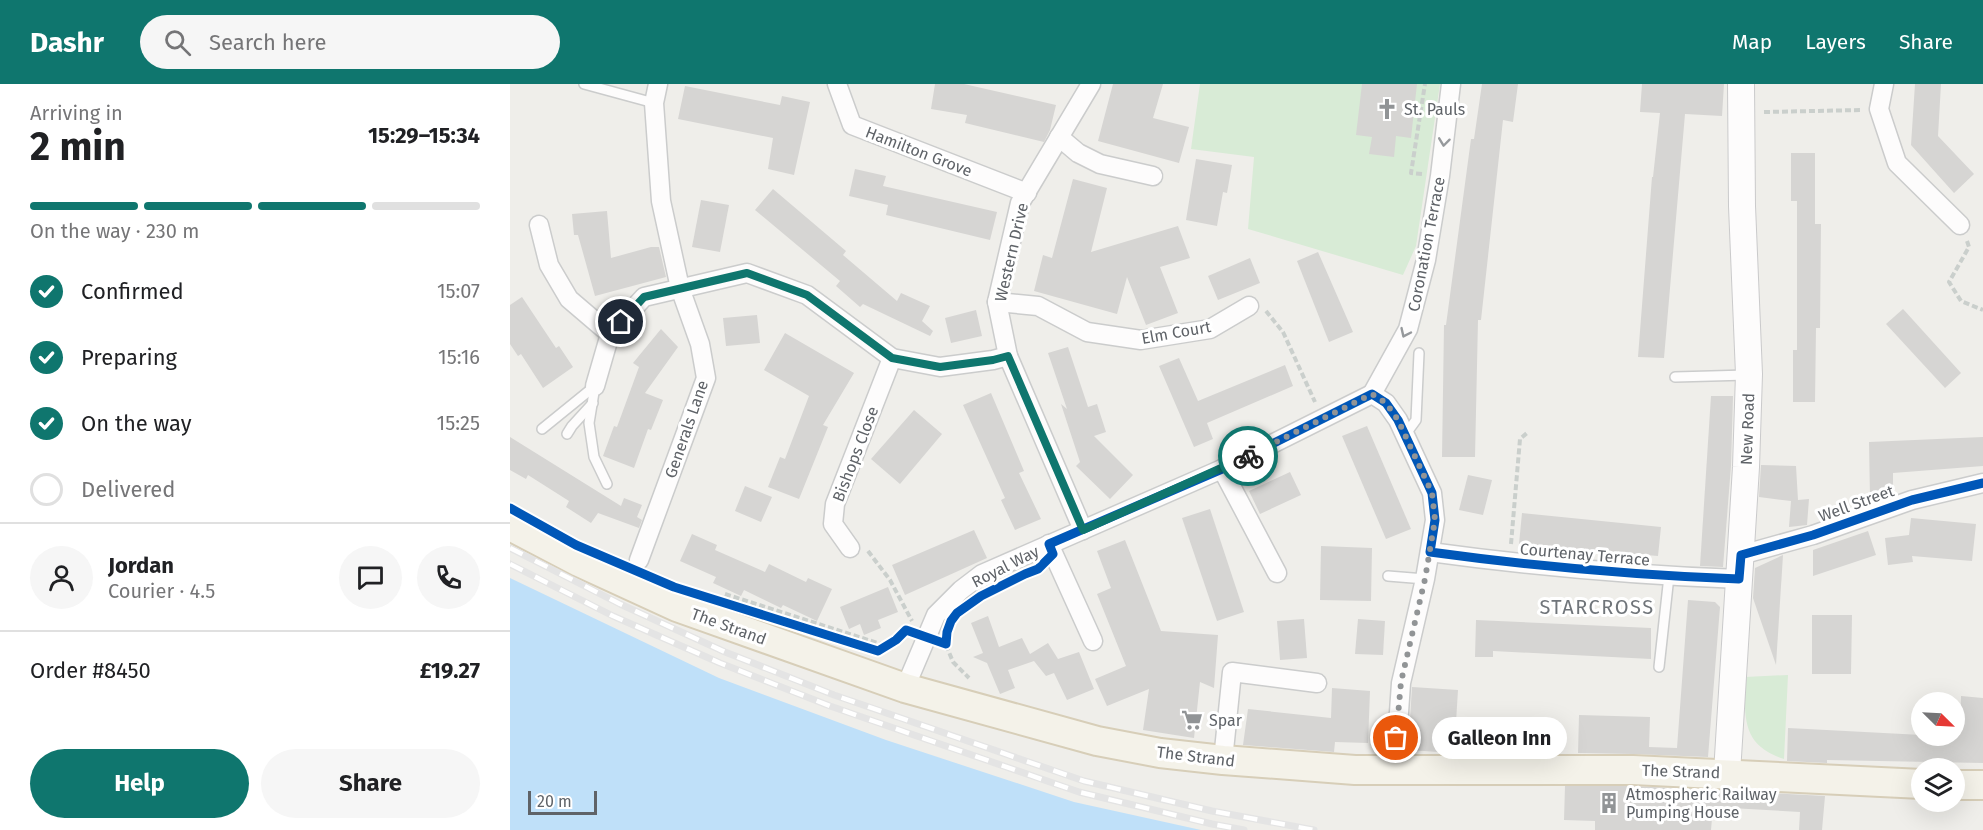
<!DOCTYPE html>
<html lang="en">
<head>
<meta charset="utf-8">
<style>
  :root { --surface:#fff; --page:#f6f6f6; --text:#202124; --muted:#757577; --line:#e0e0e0; --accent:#0f766e }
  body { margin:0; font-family:"Fira Sans",sans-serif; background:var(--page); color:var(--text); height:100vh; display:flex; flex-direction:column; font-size:22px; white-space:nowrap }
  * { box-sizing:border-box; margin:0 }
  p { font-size:20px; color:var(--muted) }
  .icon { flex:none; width:33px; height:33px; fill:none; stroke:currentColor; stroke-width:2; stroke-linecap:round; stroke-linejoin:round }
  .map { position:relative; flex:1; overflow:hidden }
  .sheet { display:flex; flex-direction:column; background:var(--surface); width:510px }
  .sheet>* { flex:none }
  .needle { width:39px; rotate:114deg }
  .fabs { position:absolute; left:1401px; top:608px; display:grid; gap:12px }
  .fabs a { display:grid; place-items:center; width:54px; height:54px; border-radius:50%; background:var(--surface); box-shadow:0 6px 24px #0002; font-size:30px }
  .scale { position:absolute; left:18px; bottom:15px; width:69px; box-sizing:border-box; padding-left:6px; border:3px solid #5f6368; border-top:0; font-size:16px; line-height:21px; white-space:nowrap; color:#5f6368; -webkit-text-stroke:4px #fff; paint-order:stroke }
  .pin { position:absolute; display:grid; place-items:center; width:51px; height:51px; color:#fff; margin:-26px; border:3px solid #fff; border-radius:50%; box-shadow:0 2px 6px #0007 }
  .courier { position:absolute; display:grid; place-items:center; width:60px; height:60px; margin:-30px; border:4px solid #0f766e; border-radius:50%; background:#fff; color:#222; box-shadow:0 2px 8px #0007 }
  .bubble { position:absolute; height:42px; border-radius:21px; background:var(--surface); box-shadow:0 6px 24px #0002; font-size:20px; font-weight:700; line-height:42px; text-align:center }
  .summary em { font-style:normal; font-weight:700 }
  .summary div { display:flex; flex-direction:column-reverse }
  .summary { display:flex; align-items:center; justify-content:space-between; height:102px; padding:0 30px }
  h1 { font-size:39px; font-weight:700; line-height:45px }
  .bar { display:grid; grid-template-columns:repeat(4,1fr); gap:9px 6px; align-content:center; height:72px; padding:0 30px }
  .bar i { height:8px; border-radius:4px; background:var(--line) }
  .bar .selected { background:var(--accent) }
  .bar p { grid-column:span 4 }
  .line { display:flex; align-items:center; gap:15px; padding:0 30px; border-top:2px solid var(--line) }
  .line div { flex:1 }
  .round { display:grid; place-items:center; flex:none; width:63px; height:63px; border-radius:32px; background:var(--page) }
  ol { padding:0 30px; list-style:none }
  li { display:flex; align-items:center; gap:18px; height:66px }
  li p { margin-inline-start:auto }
  li .icon { padding:6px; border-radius:50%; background:var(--accent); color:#fff; stroke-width:4 }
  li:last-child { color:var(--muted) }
  li i { width:33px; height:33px; border:3px solid var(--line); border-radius:50% }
  .primary-button { display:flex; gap:12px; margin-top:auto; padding:12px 30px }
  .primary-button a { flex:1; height:69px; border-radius:36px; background:var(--accent); color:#fff; font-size:24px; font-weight:700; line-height:69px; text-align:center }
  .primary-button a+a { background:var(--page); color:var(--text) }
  header { display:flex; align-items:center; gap:36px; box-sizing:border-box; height:84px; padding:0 30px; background:var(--accent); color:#fff }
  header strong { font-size:28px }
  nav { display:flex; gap:33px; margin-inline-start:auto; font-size:21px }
  .search { width:420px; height:54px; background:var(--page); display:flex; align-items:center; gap:15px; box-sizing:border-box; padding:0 21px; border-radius:33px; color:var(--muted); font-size:22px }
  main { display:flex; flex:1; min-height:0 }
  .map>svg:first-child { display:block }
</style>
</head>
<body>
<header>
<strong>Dashr</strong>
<div class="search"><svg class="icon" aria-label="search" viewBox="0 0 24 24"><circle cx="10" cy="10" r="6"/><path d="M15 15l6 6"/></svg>Search here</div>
<nav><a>Map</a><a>Layers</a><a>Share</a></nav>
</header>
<main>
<section class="sheet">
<div class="summary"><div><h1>2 min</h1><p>Arriving in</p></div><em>15:29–15:34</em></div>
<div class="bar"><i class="selected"></i><i class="selected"></i><i class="selected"></i><i></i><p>On the way · 230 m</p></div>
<ol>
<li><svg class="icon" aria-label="check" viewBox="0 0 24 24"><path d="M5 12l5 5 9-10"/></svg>Confirmed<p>15:07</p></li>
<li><svg class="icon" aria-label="check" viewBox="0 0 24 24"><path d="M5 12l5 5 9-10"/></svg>Preparing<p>15:16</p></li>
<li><svg class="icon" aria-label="check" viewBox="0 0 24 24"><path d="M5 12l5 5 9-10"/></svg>On the way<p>15:25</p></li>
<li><i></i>Delivered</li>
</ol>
<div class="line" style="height:108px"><a class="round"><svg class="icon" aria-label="person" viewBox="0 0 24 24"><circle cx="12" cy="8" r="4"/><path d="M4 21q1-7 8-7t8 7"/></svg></a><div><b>Jordan</b><p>Courier · 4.5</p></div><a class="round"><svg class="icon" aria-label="chat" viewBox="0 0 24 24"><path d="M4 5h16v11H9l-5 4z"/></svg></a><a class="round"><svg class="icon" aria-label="phone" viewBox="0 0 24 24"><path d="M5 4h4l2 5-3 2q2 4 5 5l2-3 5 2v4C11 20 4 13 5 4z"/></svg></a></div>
<div class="line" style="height:78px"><div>Order #8450</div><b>£19.27</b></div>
<div class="primary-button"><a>Help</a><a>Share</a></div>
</section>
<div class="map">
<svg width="1473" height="746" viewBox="0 0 1473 746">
  <rect width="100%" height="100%" fill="#efeeea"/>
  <g fill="#d8ebd6">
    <path d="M 690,0 L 930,0 L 906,162 L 893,191 L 738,145 L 744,73 L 681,65 Z"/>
    <path d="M 1278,591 L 1274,675 C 1230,661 1235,632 1235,593 Z"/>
  </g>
  <path fill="#bfe0f9" d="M 0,494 L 209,594 L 376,656 L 564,718 L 691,746 L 0,746 Z"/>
  <g fill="#d6d5d3">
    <path d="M 425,0 L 454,0 L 546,21 L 540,46 L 534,58 L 455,39 L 457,31 L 421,25 Z"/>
    <path d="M 603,0 L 653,0 L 643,34 L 679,43 L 669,79 L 588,57 Z"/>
    <path d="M 852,0 L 907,0 L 901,54 L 886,52 L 884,73 L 859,70 L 862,53 L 846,51 Z"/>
    <path d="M 972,0 L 1008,0 L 1003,38 L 993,36 L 971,236 L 968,236 L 965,373 L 932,373 L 934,241 L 936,241 L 961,55 L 964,55 Z"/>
    <path d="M 1132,0 L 1214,0 L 1212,32 L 1175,30 L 1154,274 L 1128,273 L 1142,93 L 1143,93 L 1150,29 L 1130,28 Z"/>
    <path d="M 1405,0 L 1431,0 L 1428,52 L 1464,90 L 1444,109 L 1401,61 Z"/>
    <path d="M 175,2 L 270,21 L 272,12 L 300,18 L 284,91 L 258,85 L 263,54 L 168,35 Z"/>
    <path d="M 1281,69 L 1305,69 L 1305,140 L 1311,140 L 1310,244 L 1306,244 L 1305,318 L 1283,318 L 1283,266 L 1287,266 L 1287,117 L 1281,117 Z"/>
    <path d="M 686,75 L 722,81 L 717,109 L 713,108 L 707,142 L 676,136 Z"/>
    <path d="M 345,85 L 376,92 L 373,102 L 487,128 L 480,156 L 376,131 L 378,121 L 339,112 Z"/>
    <path d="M 563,95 L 597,104 L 581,168 L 668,142 L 680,174 L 650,183 L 668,229 L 636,241 L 617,193 L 607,230 L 524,207 L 533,171 L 542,174 Z"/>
    <path d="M 263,105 L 336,167 L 333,171 L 387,217 L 391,209 L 420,222 L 412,237 L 423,247 L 420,252 L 353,220 L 350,223 L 326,202 L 330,197 L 245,126 Z"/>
    <path d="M 191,116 L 219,121 L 210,168 L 182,163 Z"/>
    <path d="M 97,127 L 101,174 L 141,163 L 149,163 L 156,193 L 85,212 L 68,151 L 64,151 L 62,130 Z"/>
    <path d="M 808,168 L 843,248 L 819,258 L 787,177 Z"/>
    <path d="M 740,174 L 750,199 L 708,216 L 698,192 Z"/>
    <path d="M 12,213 L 46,264 L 49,262 L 63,283 L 33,304 L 11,270 L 8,272 L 0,260 L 0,221 Z"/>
    <path d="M 1393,225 L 1451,289 L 1435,304 L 1376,240 Z"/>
    <path d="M 466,226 L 472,252 L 441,259 L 435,234 Z"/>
    <path d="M 247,231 L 250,259 L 216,262 L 213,234 Z"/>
    <path d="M 151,245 L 168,263 L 135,309 L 153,316 L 141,346 L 138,345 L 124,384 L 93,372 L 104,342 L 107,343 L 129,283 L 123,279 Z"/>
    <path d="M 275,249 L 344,289 L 313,341 L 318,343 L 289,415 L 258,403 L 270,373 L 275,375 L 299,312 L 254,286 Z"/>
    <path d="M 558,263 L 578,323 L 587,320 L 596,348 L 584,352 L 623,391 L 600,415 L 566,382 L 570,378 L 551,320 L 557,325 L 538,269 Z"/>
    <path d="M 669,274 L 688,317 L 775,281 L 783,302 L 697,339 L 703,355 L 684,363 L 649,282 Z"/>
    <path d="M 481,309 L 514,387 L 509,389 L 531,435 L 505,446 L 491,416 L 495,414 L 453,321 Z"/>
    <path d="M 1201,312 L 1223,312 L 1221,382 L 1213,483 L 1190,482 Z"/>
    <path d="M 404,326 L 432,350 L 390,400 L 361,375 Z"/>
    <path d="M 857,342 L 901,445 L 876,455 L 832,352 Z"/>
    <path d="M 0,353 L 111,422 L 114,414 L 132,421 L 127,433 L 132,436 L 129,444 L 88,429 L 81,439 L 56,423 L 59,417 L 18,391 L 16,395 L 0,386 Z"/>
    <path d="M 1473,353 L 1473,382 L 1383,389 L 1383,407 L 1360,414 L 1359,358 Z"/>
    <path d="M 1251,381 L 1286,382 L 1288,416 L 1299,415 L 1297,441 L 1279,443 L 1281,417 L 1249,413 Z"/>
    <path d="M 780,388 L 791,411 L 750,430 L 739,407 Z"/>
    <path d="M 958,391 L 982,396 L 973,431 L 949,426 Z"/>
    <path d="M 235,402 L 262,413 L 251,438 L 225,427 Z"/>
    <path d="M 700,425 L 734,528 L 707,537 L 672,434 Z"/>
    <path d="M 1012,429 L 1151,443 L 1148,472 L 1009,460 Z"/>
    <path d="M 1401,434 L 1466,440 L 1462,477 L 1402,472 L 1403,478 L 1378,481 L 1375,454 L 1399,451 Z"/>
    <path d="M 464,446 L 477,474 L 395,511 L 382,481 Z"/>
    <path d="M 1358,447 L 1366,471 L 1303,492 L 1303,466 Z"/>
    <path d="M 182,450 L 207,461 L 205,466 L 255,488 L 259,480 L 296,498 L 298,494 L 322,505 L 307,537 L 273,521 L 271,524 L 234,506 L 231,512 L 203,499 L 206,493 L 170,477 Z"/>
    <path d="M 615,456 L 651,547 L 708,551 L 704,604 L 690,598 L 684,654 L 633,646 L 639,605 L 597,622 L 585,595 L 616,582 L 587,510 L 601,504 L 587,467 Z"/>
    <path d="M 811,462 L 862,464 L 861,517 L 810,516 Z"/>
    <path d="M 1273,471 L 1266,581 L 1243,514 L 1245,484 Z"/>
    <path d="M 378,503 L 388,528 L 368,536 L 371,544 L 354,551 L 350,540 L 339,545 L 330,523 Z"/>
    <path d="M 1178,516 L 1205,518 L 1210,523 L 1198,673 L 1124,670 L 1068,669 L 1069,631 L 1140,633 L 1139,663 L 1167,664 Z"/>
    <path d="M 1302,531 L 1342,531 L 1341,590 L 1302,590 Z"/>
    <path d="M 478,532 L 489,563 L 512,554 L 520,570 L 538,559 L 548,575 L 569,568 L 584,605 L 557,616 L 544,589 L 536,592 L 524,577 L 498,586 L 505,604 L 490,610 L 477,579 L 463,573 L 473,569 L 461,539 Z"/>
    <path d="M 794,535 L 797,574 L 770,576 L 767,537 Z"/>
    <path d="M 848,535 L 875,537 L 873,571 L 845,570 Z"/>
    <path d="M 966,536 L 1141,544 L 1141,575 L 983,567 L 983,573 L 965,573 Z"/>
    <path d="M 902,603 L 948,606 L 944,669 L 898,666 Z"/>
    <path d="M 822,604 L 860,607 L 858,659 L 825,658 L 824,668 L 733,661 L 738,625 L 821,634 Z"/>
    <path d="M 1451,612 L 1473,614 L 1473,679 L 1317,676 L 1317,679 L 1277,677 L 1278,644 L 1412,651 L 1450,651 Z"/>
    <path d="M 1055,702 L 1123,702 L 1315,712 L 1312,746 L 1289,746 L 1290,728 L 1203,723 L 1201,746 L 1085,746 L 1085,737 L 1054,736 Z"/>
  </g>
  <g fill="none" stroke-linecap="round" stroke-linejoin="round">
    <defs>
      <g id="lane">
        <path d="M 74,0 L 144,19"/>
        <path d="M 1165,293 L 1237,291"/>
        <path d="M 85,302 L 79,339 L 84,373 L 97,400"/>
        <path d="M 32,345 L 85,302"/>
        <path d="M 57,350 L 62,342 L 83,319"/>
        <path d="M 895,351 L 906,336 L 909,269"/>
        <path d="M 878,492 L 915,495"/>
        <path d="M 1149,583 L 1159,492"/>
      </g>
      <g id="street">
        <path d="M 327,0 L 342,41 L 517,109"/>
        <path d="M 1374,0 L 1369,25 L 1387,79 L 1450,141"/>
        <path d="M 549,53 L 568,69 L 590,80 L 643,92"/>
        <path d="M 29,141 L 39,181 L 59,215 L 100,250 L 134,213 L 237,189 L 297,211 L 382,274 L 430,283 L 483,276 L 498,272"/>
        <path d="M 487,218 L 528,222 L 577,248 L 631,256 L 700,245 L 739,222"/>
        <path d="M 85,302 L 100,250"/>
        <path d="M 862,310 L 876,319 L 888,336 L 922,409 L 925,436 L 915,495 L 891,599 L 885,687"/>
        <path d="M 862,310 L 898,245 L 916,176 L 930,92 L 941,0"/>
        <path d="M 712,385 L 767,489"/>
        <path d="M 573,446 L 498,272 L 487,218 L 510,119 L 581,0"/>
        <path d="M 539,460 L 583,557"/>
        <path d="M 340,464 L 323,440 L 325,420 L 382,274"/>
        <path d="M 920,468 C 1022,482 1125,491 1229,495"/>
        <path d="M 1231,471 L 1303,451 L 1402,416 L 1473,399"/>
        <path d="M 129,476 L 196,294 L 190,260 L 170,204 L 151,117 L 144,19 L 148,0"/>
        <path d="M 395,604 L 426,531 L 451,506 L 472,490 L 712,385 L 862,310"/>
        <path d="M 713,676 L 722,588 L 807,599"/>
      </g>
      <path id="secondary" d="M 1217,689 L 1236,383 L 1239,290 L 1232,122 L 1231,0"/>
      <g id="primary">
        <path d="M 0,442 L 69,478 L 167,523 L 395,604 L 587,657 L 650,669 L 713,676 L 845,686 L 1123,686 L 1412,700"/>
        <path d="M 1444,701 L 1473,701"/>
      </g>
    </defs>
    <use href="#lane" stroke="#cbcccc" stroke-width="12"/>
    <use href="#street" stroke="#cbcccc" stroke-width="21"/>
    <use href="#secondary" stroke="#cacacb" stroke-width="28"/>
    <use href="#primary" stroke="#d7ceb8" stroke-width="32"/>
    <g stroke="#cacfcc" stroke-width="4" stroke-dasharray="6 3" stroke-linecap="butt">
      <path d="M 1254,28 L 1351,26"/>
      <path d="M 912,90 L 901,89 L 915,0"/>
      <path d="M 1457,157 L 1459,163 L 1439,198 L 1451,217 L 1473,226"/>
      <path d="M 756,227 L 773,248 L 805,318"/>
      <path d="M 1001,460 L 1010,355 L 1017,349"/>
      <path d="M 358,467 L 380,496 L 402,537"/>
      <path d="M 215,510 L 377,562"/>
      <path d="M 436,561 L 443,578 L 459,594"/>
    </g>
    <use href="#lane" stroke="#fdfcfc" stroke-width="9"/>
    <use href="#street" stroke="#fdfcfc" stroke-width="18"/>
    <use href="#secondary" stroke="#fdfcfc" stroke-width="26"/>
    <use href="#primary" stroke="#f4f2e9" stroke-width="28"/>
    <defs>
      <g id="rail">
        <path d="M 0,464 L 110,520 L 215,568 L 324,611 L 574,697 L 702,727 L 804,746"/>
        <path d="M 0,480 L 103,532 L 210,579 L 320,622 L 569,708 L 702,740 L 734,746"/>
      </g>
    </defs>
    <use href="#rail" stroke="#e4e4e4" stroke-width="7"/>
    <use href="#rail" stroke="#fff" stroke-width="4.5" stroke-dasharray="14" stroke-linecap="butt"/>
    <defs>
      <path id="cycleway" d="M 0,424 L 66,461 L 164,503 L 368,567 L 386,556 L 396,546 L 436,560 L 437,548 L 441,537 L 447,529 L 471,512 L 515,490 L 528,485 L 543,470 L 539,460 L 712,385 L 862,310 L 876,319 L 888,336 L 922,409 L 925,436 L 920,468 C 1022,482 1125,491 1229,495 L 1231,471 L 1303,451 L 1402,416 L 1473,399"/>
    </defs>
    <use href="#cycleway" stroke="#fff" stroke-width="13"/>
    <use href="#cycleway" stroke="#0057b8" stroke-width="9"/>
  </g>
  <defs><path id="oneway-chevron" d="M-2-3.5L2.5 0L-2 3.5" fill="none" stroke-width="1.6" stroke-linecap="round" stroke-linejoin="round" transform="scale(1.5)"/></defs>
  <g stroke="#96999c">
    <use href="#oneway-chevron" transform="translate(934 58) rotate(97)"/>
    <use href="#oneway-chevron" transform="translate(895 249) rotate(115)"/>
  </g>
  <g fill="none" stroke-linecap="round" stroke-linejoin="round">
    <path stroke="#919496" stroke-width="6" stroke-dasharray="0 10.8" d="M 738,372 L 862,310 L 876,319 L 888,336 L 922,409 L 925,436 L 915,495 L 891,598 L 886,654"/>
    <path stroke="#0f766e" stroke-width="8" d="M 111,238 L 134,213 L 237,189 L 297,211 L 382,274 L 430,283 L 483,276 L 498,272 L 573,446 L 738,372"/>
  </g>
  <defs>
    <symbol id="church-bare" viewBox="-9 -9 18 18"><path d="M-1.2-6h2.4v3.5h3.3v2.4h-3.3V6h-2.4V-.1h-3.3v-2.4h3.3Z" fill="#919496" stroke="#fff" stroke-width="2.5" paint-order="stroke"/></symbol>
    <symbol id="supermarket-bare" viewBox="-9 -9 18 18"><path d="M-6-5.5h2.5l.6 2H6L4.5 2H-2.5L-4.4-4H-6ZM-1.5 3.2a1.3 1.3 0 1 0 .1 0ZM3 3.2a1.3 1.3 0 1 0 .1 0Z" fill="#919496" stroke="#fff" stroke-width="2.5" paint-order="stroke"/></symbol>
    <symbol id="building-bare" viewBox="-9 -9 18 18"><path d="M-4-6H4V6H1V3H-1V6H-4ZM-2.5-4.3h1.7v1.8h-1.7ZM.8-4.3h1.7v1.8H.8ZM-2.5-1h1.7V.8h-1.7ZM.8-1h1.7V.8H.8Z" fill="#919496" stroke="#fff" stroke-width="2.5" paint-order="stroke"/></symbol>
  </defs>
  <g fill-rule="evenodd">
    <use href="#church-bare" x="862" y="10" width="30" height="30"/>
    <use href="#supermarket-bare" x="667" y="621" width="30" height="30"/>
    <use href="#building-bare" x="1084" y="704" width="30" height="30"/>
  </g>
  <g text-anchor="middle" stroke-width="6" stroke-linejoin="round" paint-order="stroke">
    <g font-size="16" fill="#5f6368" stroke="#fff" text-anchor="start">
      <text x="894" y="31">St. Pauls</text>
      <text x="699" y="642">Spar</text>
      <text x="1116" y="716">Atmospheric Railway<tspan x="1116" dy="18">Pumping House</tspan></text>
    </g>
    <g font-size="16" fill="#5f6368" stroke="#fff">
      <text transform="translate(409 67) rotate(21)" y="6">Hamilton Grove</text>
      <text transform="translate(916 160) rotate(-79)" y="6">Coronation Terrace</text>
      <text transform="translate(501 168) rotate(-77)" y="6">Western Drive</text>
      <text transform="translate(666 248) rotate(-10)" y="6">Elm Court</text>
      <text transform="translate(176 345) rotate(-71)" y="6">Generals Lane</text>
      <text transform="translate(1237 345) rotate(-88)" y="6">New Road</text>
      <text transform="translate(345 370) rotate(-69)" y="6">Bishops Close</text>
      <text transform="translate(1346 419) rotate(-20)" y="6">Well Street</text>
      <text transform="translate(1075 470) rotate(5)" y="6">Courtenay Terrace</text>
      <text transform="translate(495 482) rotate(-27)" y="6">Royal Way</text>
      <text transform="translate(219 542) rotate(20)" y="6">The Strand</text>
      <text transform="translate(686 672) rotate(7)" y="6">The Strand</text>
      <text transform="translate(1171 687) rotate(2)" y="6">The Strand</text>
    </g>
    <g font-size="20" letter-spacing="1.5" fill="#70757a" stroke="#fff">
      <text x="1087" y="530">STARCROSS</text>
    </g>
  </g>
</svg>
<div class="fabs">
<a><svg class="needle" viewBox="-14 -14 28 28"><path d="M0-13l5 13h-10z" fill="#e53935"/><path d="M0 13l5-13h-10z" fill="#757577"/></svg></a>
<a><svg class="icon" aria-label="layers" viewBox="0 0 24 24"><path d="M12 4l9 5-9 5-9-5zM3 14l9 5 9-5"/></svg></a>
</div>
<div class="scale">20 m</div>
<div class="pin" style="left:886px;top:654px;background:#ea580c"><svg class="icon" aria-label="bag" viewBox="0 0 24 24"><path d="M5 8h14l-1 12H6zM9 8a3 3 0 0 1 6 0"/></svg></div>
<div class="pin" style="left:111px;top:238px;background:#1f2937"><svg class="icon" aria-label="home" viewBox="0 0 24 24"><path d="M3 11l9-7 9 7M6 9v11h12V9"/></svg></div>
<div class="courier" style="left:738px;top:372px"><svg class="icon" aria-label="bike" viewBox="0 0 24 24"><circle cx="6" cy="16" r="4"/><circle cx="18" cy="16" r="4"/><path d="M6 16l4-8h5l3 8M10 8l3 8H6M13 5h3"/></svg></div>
<div class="bubble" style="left:922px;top:633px;width:135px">Galleon Inn</div>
</div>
</main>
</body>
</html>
